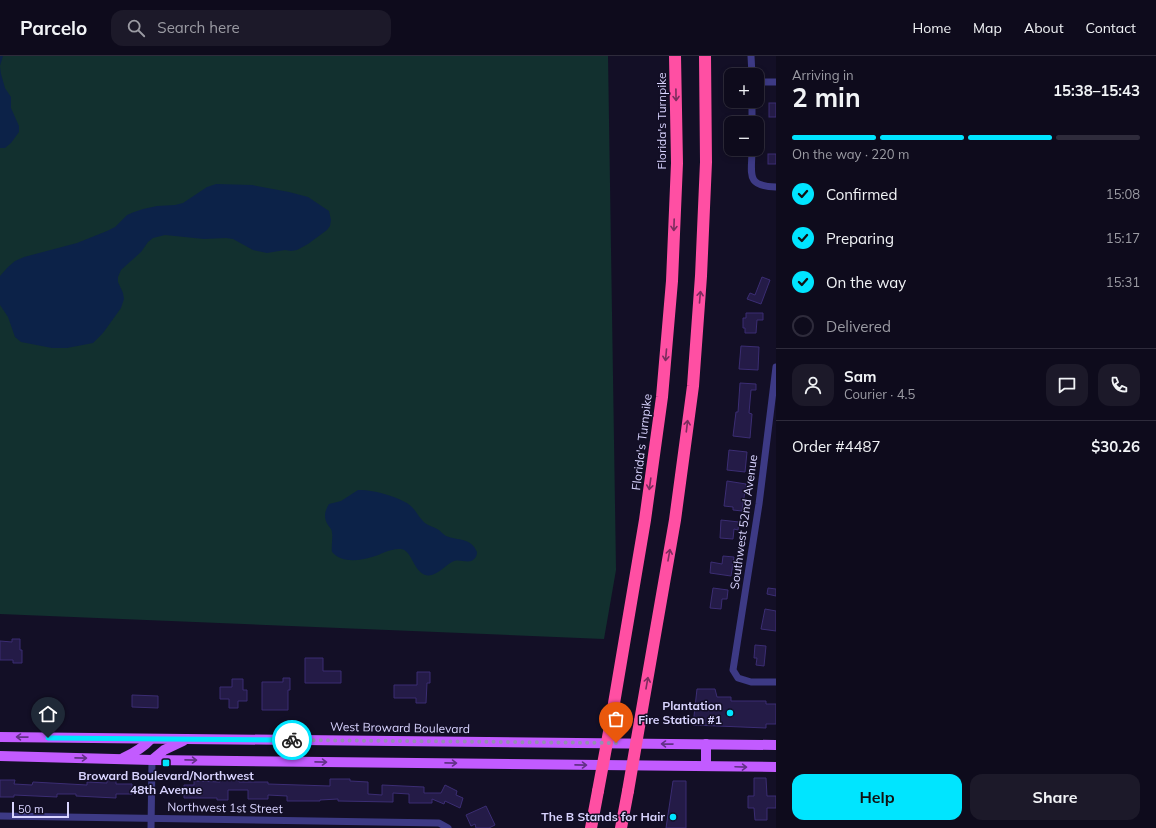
<!DOCTYPE html>
<html lang="en">
<head>
<meta charset="utf-8">
<style>
  :root { --surface:#0e0b1c; --page:#1c1929; --text:#f1f3f6; --muted:#9b9ba3; --line:#2e2b3b; --accent:#00e5ff }
  body { margin:0; font-family:Mulish,sans-serif; background:var(--page); color:var(--text); height:100vh; display:flex; flex-direction:column; font-size:15px; white-space:nowrap }
  * { box-sizing:border-box; margin:0 }
  p { font-size:13px; color:var(--muted) }
  .icon { flex:none; width:22px; height:22px; fill:none; stroke:currentColor; stroke-width:2; stroke-linecap:round; stroke-linejoin:round }
  .map { position:relative; flex:1; overflow:hidden }
  .details { display:flex; flex-direction:column; background:var(--surface); width:380px }
  .details>* { flex:none }
  .controls { position:absolute; left:724px; top:12px; display:grid; gap:8px }
  .controls a { display:grid; place-items:center; width:40px; height:40px; border-radius:8px; background:var(--surface); box-shadow:0 2px 6px #0003,0 0 0 1px var(--line); font-size:20px }
  .scale { position:absolute; left:12px; bottom:10px; width:57px; box-sizing:border-box; padding-left:4px; border:2px solid #d9d4ff; border-top:0; font-size:11px; line-height:14px; white-space:nowrap; color:#d9d4ff; -webkit-text-stroke:3px #130f26; paint-order:stroke }
  .pin { position:absolute; display:grid; place-items:center; width:34px; height:34px; color:#fff; margin:-41px -17px; border-radius:50% 50% 50% 0; rotate:-45deg; box-shadow:0 0 4px #0007 }
  .pin .icon { rotate:45deg }
  .courier { position:absolute; display:grid; place-items:center; width:40px; height:40px; margin:-20px; border:3px solid #00e5ff; border-radius:50%; background:#fff; color:#222; box-shadow:0 1px 5px #0007 }
  .overview em { font-style:normal; font-weight:700 }
  .overview div { display:flex; flex-direction:column-reverse }
  .overview { display:flex; align-items:center; justify-content:space-between; height:68px; padding:0 16px }
  h1 { font-size:26px; font-weight:700; line-height:30px }
  .bar { display:grid; grid-template-columns:repeat(4,1fr); gap:6px 4px; align-content:center; height:48px; padding:0 16px }
  .bar i { height:5px; border-radius:3px; background:var(--line) }
  .bar .on { background:var(--accent) }
  .bar p { grid-column:span 4 }
  .line { display:flex; align-items:center; gap:10px; padding:0 16px; border-top:1px solid var(--line) }
  .line div { flex:1 }
  .round { display:grid; place-items:center; flex:none; width:42px; height:42px; border-radius:12px; background:var(--page) }
  ol { padding:0 16px; list-style:none }
  li { display:flex; align-items:center; gap:12px; height:44px }
  li p { margin-inline-start:auto }
  li .icon { padding:4px; border-radius:50%; background:var(--accent); color:#111; stroke-width:4 }
  li:last-child { color:var(--muted) }
  li i { width:22px; height:22px; border:2px solid var(--line); border-radius:50% }
  .button { display:flex; gap:8px; margin-top:auto; padding:8px 16px }
  .button a { flex:1; height:46px; border-radius:12px; background:var(--accent); color:#111; font-size:16px; font-weight:700; line-height:46px; text-align:center }
  .button a+a { background:var(--page); color:var(--text) }
  header { display:flex; align-items:center; gap:24px; box-sizing:border-box; height:56px; padding:0 20px; background:var(--surface); border-bottom:1px solid var(--line) }
  header strong { font-size:19px }
  nav { display:flex; gap:22px; margin-inline-start:auto; font-size:14px }
  .search { width:280px; height:36px; background:var(--page); display:flex; align-items:center; gap:10px; box-sizing:border-box; padding:0 14px; border-radius:12px; color:var(--muted); font-size:15px }
  main { display:flex; flex:1; min-height:0 }
  .map>svg:first-child { display:block }
</style>
</head>
<body>
<header>
<strong>Parcelo</strong>
<div class="search"><svg class="icon" aria-label="search" viewBox="0 0 24 24"><circle cx="10" cy="10" r="6"/><path d="M15 15l6 6"/></svg>Search here</div>
<nav><a>Home</a><a>Map</a><a>About</a><a>Contact</a></nav>
</header>
<main>
<div class="map">
<svg width="776" height="772" viewBox="0 0 776 772">
  <rect width="100%" height="100%" fill="#130f26"/>
  <path fill="#12302f" d="M 0,0 L 608,0 L 616,514 L 604,583 L 0,558 Z"/>
  <g fill="#0c2248">
    <path d="M 0,0 L 3,0 L 0,10 L 1,18 L 5,32 L 11,41 L 11,52 L 19,70 L 19,76 L 11,87 L 5,92 L 0,92 Z"/>
    <path d="M 216,128 L 252,129 L 289,136 L 308,141 L 329,155 L 331,164 L 330,170 L 327,174 L 308,188 L 297,194 L 291,195 L 285,194 L 267,197 L 253,194 L 233,183 L 226,182 L 204,183 L 165,179 L 153,182 L 148,186 L 141,196 L 121,214 L 118,221 L 118,226 L 123,237 L 124,243 L 121,252 L 103,277 L 93,287 L 67,292 L 52,292 L 21,286 L 15,281 L 8,261 L 0,249 L 0,220 L 8,211 L 15,205 L 24,201 L 77,187 L 107,175 L 115,171 L 127,159 L 134,156 L 143,153 L 157,150 L 175,149 L 183,147 L 207,131 Z"/>
    <path d="M 358,434 C 370,433 392,439 403,445 C 416,451 416,459 425,467 C 429,470 434,471 439,474 C 441,476 443,478 446,480 C 458,485 471,481 477,496 C 477,499 476,502 473,504 C 467,508 459,502 452,506 C 444,510 434,524 423,518 C 412,511 412,495 401,493 C 391,492 382,498 372,501 C 359,505 341,507 332,496 C 331,490 333,483 332,477 C 332,473 330,472 328,469 C 323,462 325,454 329,448 L 341,445 Z"/>
  </g>
  <g fill="#241b47" stroke="#3b2d73">
    <rect x="769" y="47" width="7" height="14"/>
    <rect x="768" y="98" width="8" height="10"/>
    <path d="M 762,221 L 770,224 L 761,248 L 747,243 L 750,237 L 755,239 Z"/>
    <path d="M 746,257 L 763,257 L 763,264 L 757,264 L 756,277 L 745,277 L 745,272 L 743,272 L 743,262 L 746,262 Z"/>
    <path d="M 741,290 L 759,291 L 758,314 L 739,313 Z"/>
    <path d="M 740,327 L 756,328 L 756,334 L 751,334 L 749,357 L 752,358 L 750,382 L 733,380 L 736,356 L 738,356 Z"/>
    <path d="M 729,394 L 747,396 L 745,416 L 727,414 Z"/>
    <path d="M 727,425 L 746,428 L 742,455 L 733,454 L 733,451 L 724,450 Z"/>
    <path d="M 721,464 L 739,466 L 738,474 L 734,473 L 733,483 L 720,482 Z"/>
    <path d="M 723,500 L 734,501 L 731,520 L 710,517 L 711,506 L 722,508 Z"/>
    <path d="M 713,532 L 728,534 L 727,543 L 722,543 L 721,553 L 710,552 Z"/>
    <path d="M 768,532 L 776,533 L 776,540 L 767,538 Z"/>
    <path d="M 765,553 L 776,555 L 776,575 L 761,573 Z"/>
    <path d="M 12,583 L 20,583 L 20,594 L 22,594 L 22,607 L 13,607 L 13,604 L 0,604 L 0,585 L 12,586 Z"/>
    <path d="M 755,589 L 766,590 L 764,610 L 756,609 L 757,602 L 754,602 Z"/>
    <path d="M 305,602 L 323,602 L 323,615 L 341,615 L 341,627 L 305,627 Z"/>
    <path d="M 417,616 L 430,616 L 430,627 L 427,627 L 426,647 L 416,647 L 416,642 L 394,642 L 394,629 L 417,629 Z"/>
    <path d="M 283,622 L 290,622 L 290,634 L 288,634 L 288,654 L 262,654 L 262,626 L 283,626 Z"/>
    <path d="M 232,623 L 243,623 L 243,634 L 247,634 L 247,645 L 238,645 L 238,652 L 229,652 L 229,643 L 220,643 L 220,631 L 232,631 Z"/>
    <path d="M 697,633 L 715,633 L 717,641 L 731,641 L 731,645 L 766,645 L 766,648 L 776,648 L 776,668 L 766,668 L 766,672 L 693,669 Z"/>
    <path d="M 132,639 L 158,640 L 158,652 L 132,651 Z"/>
    <path d="M 220,721 L 239,721 L 239,726 L 268,726 L 268,728 L 330,730 L 330,723 L 350,723 L 350,725 L 368,726 L 368,738 L 382,739 L 382,729 L 424,731 L 424,737 L 441,737 L 445,729 L 457,735 L 456,739 L 463,742 L 460,752 L 445,745 L 444,748 L 432,743 L 432,747 L 409,747 L 409,738 L 393,737 L 393,746 L 338,745 L 338,743 L 320,744 L 320,745 L 287,745 L 287,740 L 268,739 L 268,743 L 248,743 L 248,734 L 228,734 L 228,744 L 217,744 L 217,742 L 184,742 L 184,729 L 194,729 L 194,725 L 220,726 Z"/>
    <path d="M 754,722 L 766,722 L 767,740 L 776,740 L 776,752 L 767,752 L 767,764 L 755,764 L 754,752 L 748,752 L 748,740 L 754,740 Z"/>
    <path d="M 107,723 L 116,723 L 116,728 L 132,728 L 132,738 L 116,738 L 116,742 L 76,740 L 76,738 L 57,738 L 57,741 L 14,739 L 14,741 L 0,741 L 0,724 L 15,724 L 14,728 L 32,729 L 33,726 L 87,729 L 87,726 L 107,727 Z"/>
    <path d="M 673,725 L 686,725 L 686,772 L 666,772 Z"/>
    <path d="M 486,750 L 495,769 L 489,772 L 476,772 L 475,768 L 471,770 L 466,759 Z"/>
  </g>
  <g fill="none" stroke-linecap="round" stroke-linejoin="round">
    <g stroke="#3d3a85" stroke-width="7">
      <path d="M 751,0 L 752,19"/>
      <path d="M 757,26 L 776,26"/>
      <path d="M 752,67 L 752,45"/>
      <path d="M 752,93 C 752,118 745,130 776,131"/>
      <path d="M 776,311 L 759,448 L 733,614 L 738,622 L 751,626 L 776,626"/>
      <path d="M 0,760 L 439,767 L 448,772"/>
      <path d="M 151,772 L 152,704"/>
    </g>
    <g stroke="#c25bff" stroke-width="10">
      <path d="M 0,681 L 776,689"/>
      <path d="M 0,700 L 152,704 L 776,711"/>
      <path d="M 123,702 C 134,697 143,692 151,683"/>
      <path d="M 152,704 L 164,694 L 183,685"/>
      <path d="M 706,710 L 706,688"/>
    </g>
    <g stroke="#ff4fa3" stroke-width="12">
      <path d="M 611,665 L 645,464 L 662,341 L 672,225 L 677,107 L 675,0"/>
      <path d="M 640,665 L 675,464 L 693,330 L 701,220 L 706,106 L 705,0"/>
      <path d="M 591,772 L 598,735"/>
      <path d="M 621,772 L 628,735"/>
    </g>
    <g stroke="#ff4fa3" stroke-width="12">
      <path d="M 598,735 L 611,665"/>
      <path d="M 628,735 L 640,665"/>
    </g>
  </g>
  <defs><path id="oneway-shaft" d="M-6 0H5M1.5-3L5.5 0L1.5 3" fill="none" stroke-width="1.6" stroke-linecap="round" stroke-linejoin="round"/></defs>
  <g stroke="#7d2c5e">
    <use href="#oneway-shaft" transform="translate(676 39) rotate(89)"/>
    <use href="#oneway-shaft" transform="translate(674 169) rotate(92)"/>
    <use href="#oneway-shaft" transform="translate(700 241) rotate(-85)"/>
    <use href="#oneway-shaft" transform="translate(666 299) rotate(95)"/>
    <use href="#oneway-shaft" transform="translate(687 370) rotate(-83)"/>
    <use href="#oneway-shaft" transform="translate(650 428) rotate(98)"/>
    <use href="#oneway-shaft" transform="translate(669 499) rotate(-80)"/>
    <use href="#oneway-shaft" transform="translate(647 627) rotate(-80)"/>
  </g>
  <g stroke="#623188">
    <use href="#oneway-shaft" transform="translate(22 681) rotate(-179)"/>
    <use href="#oneway-shaft" transform="translate(667 688) rotate(-179)"/>
    <use href="#oneway-shaft" transform="translate(81 702) rotate(1)"/>
    <use href="#oneway-shaft" transform="translate(191 704) rotate(1)"/>
    <use href="#oneway-shaft" transform="translate(321 706) rotate(1)"/>
    <use href="#oneway-shaft" transform="translate(451 707) rotate(1)"/>
    <use href="#oneway-shaft" transform="translate(581 709) rotate(1)"/>
    <use href="#oneway-shaft" transform="translate(741 711) rotate(2)"/>
  </g>
  <g fill="none" stroke-linecap="round" stroke-linejoin="round">
    <path stroke="#948fb3" stroke-width="4" stroke-dasharray="0 7.2" d="M 292,684 L 616,687"/>
    <path stroke="#00e5ff" stroke-width="5" d="M 48,682 L 292,684"/>
  </g>
  <g fill="#00e5ff" stroke="#130f26" stroke-width="1.5">
    <circle cx="730" cy="657" r="4"/>
    <rect x="162" y="703" width="8" height="8" rx="2"/>
    <circle cx="673" cy="761" r="4"/>
  </g>
  <g text-anchor="middle" stroke-width="3" stroke-linejoin="round" paint-order="stroke">
    <g font-size="12" fill="#d9d4ff" stroke="#130f26">
      <text transform="translate(662 65) rotate(-90)" y="4">Florida's Turnpike</text>
      <text transform="translate(642 386) rotate(-83)" y="4">Florida's Turnpike</text>
      <text transform="translate(744 466) rotate(-82)" y="4">Southwest 52nd Avenue</text>
      <text transform="translate(400 672) rotate(1)" y="4">West Broward Boulevard</text>
      <text transform="translate(225 752) rotate(1)" y="4">Northwest 1st Street</text>
    </g>
    <g font-size="12" font-weight="bold" fill="#d9d4ff" stroke="#130f26" text-anchor="end">
      <text x="722" y="654">Plantation<tspan x="722" dy="14">Fire Station #1</tspan></text>
      <text x="166" y="724" text-anchor="middle">Broward Boulevard/Northwest<tspan x="166" dy="14">48th Avenue</tspan></text>
      <text x="665" y="765">The B Stands for Hair</text>
    </g>
  </g>
</svg>
<div class="controls">
<a>+</a>
<a>−</a>
</div>
<div class="scale">50 m</div>
<div class="pin" style="left:616px;top:687px;background:#ea580c"><svg class="icon" aria-label="bag" viewBox="0 0 24 24"><path d="M5 8h14l-1 12H6zM9 8a3 3 0 0 1 6 0"/></svg></div>
<div class="pin" style="left:48px;top:682px;background:#1f2937"><svg class="icon" aria-label="home" viewBox="0 0 24 24"><path d="M3 11l9-7 9 7M6 9v11h12V9"/></svg></div>
<div class="courier" style="left:292px;top:684px"><svg class="icon" aria-label="bike" viewBox="0 0 24 24"><circle cx="6" cy="16" r="4"/><circle cx="18" cy="16" r="4"/><path d="M6 16l4-8h5l3 8M10 8l3 8H6M13 5h3"/></svg></div>
</div>
<section class="details">
<div class="overview"><div><h1>2 min</h1><p>Arriving in</p></div><em>15:38–15:43</em></div>
<div class="bar"><i class="on"></i><i class="on"></i><i class="on"></i><i></i><p>On the way · 220 m</p></div>
<ol>
<li><svg class="icon" aria-label="check" viewBox="0 0 24 24"><path d="M5 12l5 5 9-10"/></svg>Confirmed<p>15:08</p></li>
<li><svg class="icon" aria-label="check" viewBox="0 0 24 24"><path d="M5 12l5 5 9-10"/></svg>Preparing<p>15:17</p></li>
<li><svg class="icon" aria-label="check" viewBox="0 0 24 24"><path d="M5 12l5 5 9-10"/></svg>On the way<p>15:31</p></li>
<li><i></i>Delivered</li>
</ol>
<div class="line" style="height:72px"><a class="round"><svg class="icon" aria-label="person" viewBox="0 0 24 24"><circle cx="12" cy="8" r="4"/><path d="M4 21q1-7 8-7t8 7"/></svg></a><div><b>Sam</b><p>Courier · 4.5</p></div><a class="round"><svg class="icon" aria-label="chat" viewBox="0 0 24 24"><path d="M4 5h16v11H9l-5 4z"/></svg></a><a class="round"><svg class="icon" aria-label="phone" viewBox="0 0 24 24"><path d="M5 4h4l2 5-3 2q2 4 5 5l2-3 5 2v4C11 20 4 13 5 4z"/></svg></a></div>
<div class="line" style="height:52px"><div>Order #4487</div><b>$30.26</b></div>
<div class="button"><a>Help</a><a>Share</a></div>
</section>
</main>
</body>
</html>
